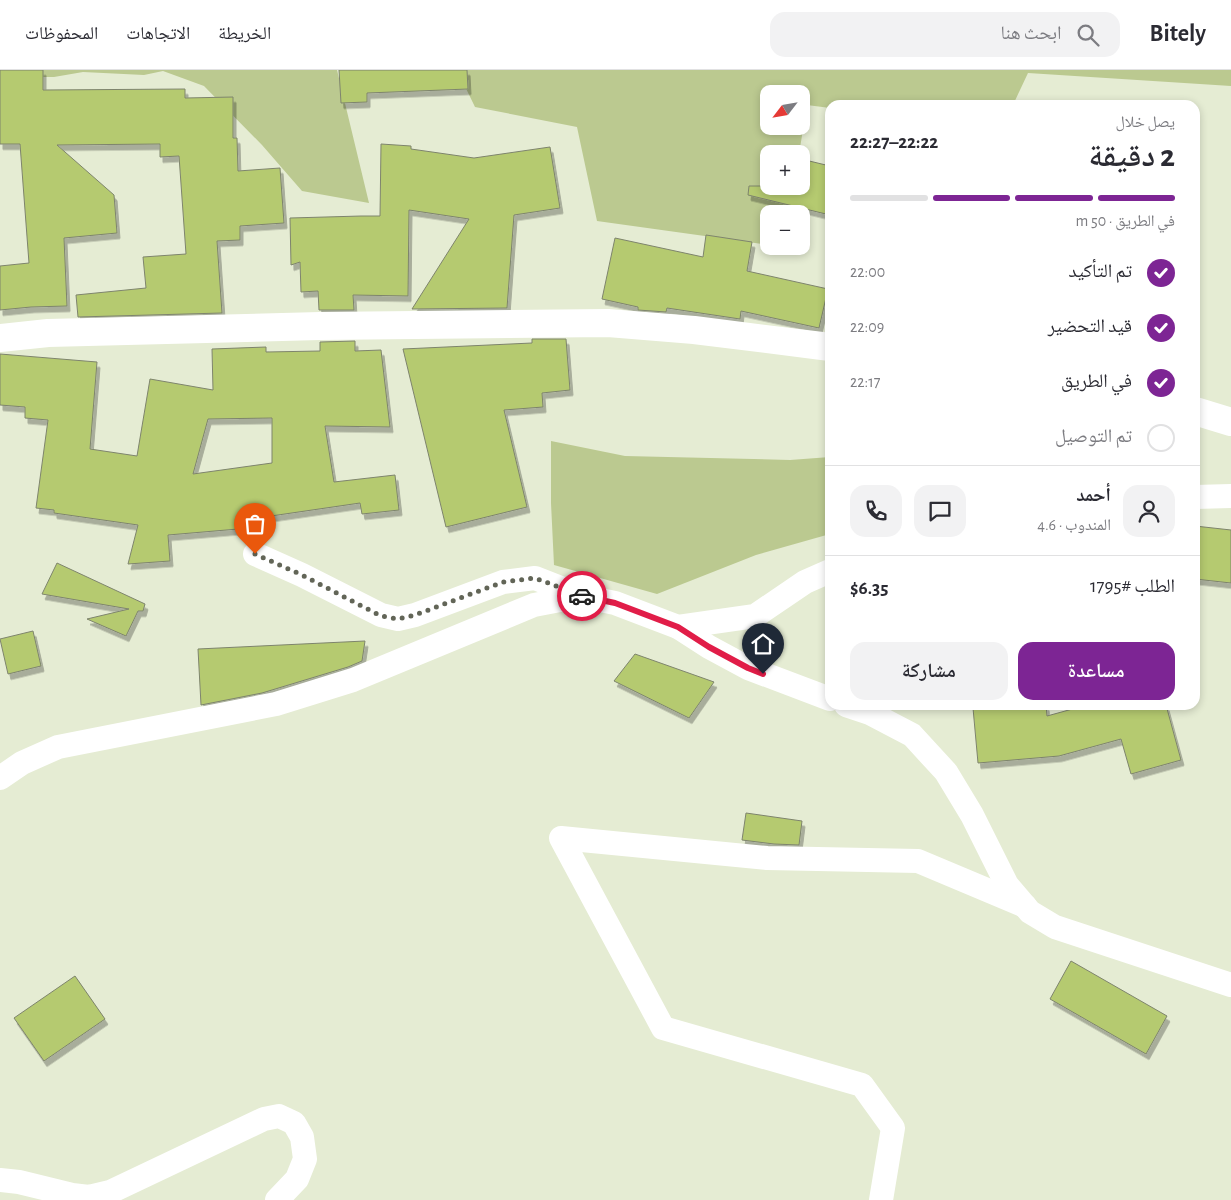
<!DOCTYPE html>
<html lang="ar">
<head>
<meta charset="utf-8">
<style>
  :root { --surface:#fff; --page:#f2f2f3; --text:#2b2b33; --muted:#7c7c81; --line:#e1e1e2; --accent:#7d2594 }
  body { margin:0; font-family:"Alegreya Sans","Noto Naskh Arabic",sans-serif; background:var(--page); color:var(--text); direction:rtl; height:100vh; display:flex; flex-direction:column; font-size:19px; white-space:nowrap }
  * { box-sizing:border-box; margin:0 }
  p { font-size:16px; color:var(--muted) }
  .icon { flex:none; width:28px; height:28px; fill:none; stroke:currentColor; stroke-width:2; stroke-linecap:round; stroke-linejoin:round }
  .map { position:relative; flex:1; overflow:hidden; direction:ltr }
  .drawer { position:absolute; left:825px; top:30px; width:375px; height:610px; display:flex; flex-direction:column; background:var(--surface); border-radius:15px; box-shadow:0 2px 8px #0003; direction:rtl }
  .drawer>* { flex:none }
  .needle { width:32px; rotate:239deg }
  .tools { position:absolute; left:760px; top:15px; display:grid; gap:10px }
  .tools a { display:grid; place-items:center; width:50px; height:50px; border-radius:10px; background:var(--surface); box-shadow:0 2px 8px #0003; font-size:25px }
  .pin { position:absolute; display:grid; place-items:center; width:42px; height:42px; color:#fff; margin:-51px -21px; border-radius:50% 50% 50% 0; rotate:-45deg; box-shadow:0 0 5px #0007 }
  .pin .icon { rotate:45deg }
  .courier { position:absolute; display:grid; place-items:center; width:50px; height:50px; margin:-25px; border:4px solid #e11d48; border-radius:50%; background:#fff; color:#222; box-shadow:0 1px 6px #0007 }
  .headline em { font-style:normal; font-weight:600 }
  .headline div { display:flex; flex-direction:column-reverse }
  .headline { display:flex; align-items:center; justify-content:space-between; height:85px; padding:0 25px }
  h1 { font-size:32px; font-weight:600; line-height:38px }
  .bar { display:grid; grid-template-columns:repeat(4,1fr); gap:8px 5px; align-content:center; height:60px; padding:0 25px }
  .bar i { height:6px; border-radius:4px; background:var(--line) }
  .bar .active { background:var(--accent) }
  .bar p { grid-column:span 4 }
  .line { display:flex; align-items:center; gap:12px; padding:0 25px; border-top:1px solid var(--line) }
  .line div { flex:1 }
  .round { display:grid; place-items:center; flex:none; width:52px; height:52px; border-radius:15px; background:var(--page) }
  ol { padding:0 25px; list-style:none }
  li { display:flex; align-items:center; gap:15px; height:55px }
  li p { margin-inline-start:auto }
  li .icon { padding:5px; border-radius:50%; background:var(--accent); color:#fff; stroke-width:4 }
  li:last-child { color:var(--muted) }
  li i { width:28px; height:28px; border:2px solid var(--line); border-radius:50% }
  .action { display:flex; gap:10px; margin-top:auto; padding:10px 25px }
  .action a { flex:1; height:58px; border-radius:15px; background:var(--accent); color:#fff; font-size:20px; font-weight:600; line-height:58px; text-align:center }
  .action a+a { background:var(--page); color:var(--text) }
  header { display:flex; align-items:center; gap:30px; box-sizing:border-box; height:70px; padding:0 25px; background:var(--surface); border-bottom:1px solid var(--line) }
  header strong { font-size:24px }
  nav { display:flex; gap:28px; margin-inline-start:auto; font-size:18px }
  .search { width:350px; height:45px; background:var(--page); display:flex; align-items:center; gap:12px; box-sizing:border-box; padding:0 18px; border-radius:15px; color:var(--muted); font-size:19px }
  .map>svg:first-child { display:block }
</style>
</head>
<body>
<header>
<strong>Bitely</strong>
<div class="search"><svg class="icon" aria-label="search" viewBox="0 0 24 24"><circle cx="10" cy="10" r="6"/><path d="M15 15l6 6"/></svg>ابحث هنا</div>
<nav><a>الخريطة</a><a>الاتجاهات</a><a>المحفوظات</a></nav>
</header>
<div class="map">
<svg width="1231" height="1130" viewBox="0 0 1231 1130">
  <defs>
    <filter id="shadow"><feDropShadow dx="3" dy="5.5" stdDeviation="0" flood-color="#0004"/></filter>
  </defs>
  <rect width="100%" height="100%" fill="#e5ecd3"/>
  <g fill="#bbc990" fill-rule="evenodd">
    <path d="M 0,0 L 337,0 L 369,133 L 302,121 L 262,75 L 204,16 L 163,1 L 144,5 L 83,2 L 54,7 L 33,7 Z"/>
    <path d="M 457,0 L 1231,0 L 1231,16 L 1028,3 L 1013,35 L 830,35 L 830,38 L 807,35 L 799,84 L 769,84 L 769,116 L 794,116 L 789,144 L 769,144 L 769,175 L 597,151 L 577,57 L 475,37 ZM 769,24 L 801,24 L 801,56 L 769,56 Z"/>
    <path d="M 551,371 L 625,386 L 790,390 L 830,387 L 830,464 L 756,485 L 657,524 L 554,495 L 551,433 Z"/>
  </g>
  <g fill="#b5ca6f" stroke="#7e846d" fill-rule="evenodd" filter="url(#shadow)">
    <path d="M 0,0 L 43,0 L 43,20 L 185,19 L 185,28 L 233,27 L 233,68 L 237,68 L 238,101 L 280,98 L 284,153 L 240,156 L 240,170 L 217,171 L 222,243 L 78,247 L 76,225 L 146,218 L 143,187 L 186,184 L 179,86 L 160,87 L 160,74 L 57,75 L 114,125 L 117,163 L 64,168 L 67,236 L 31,237 L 0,240 L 0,196 L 29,193 L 20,74 L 0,74 Z"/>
    <path d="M 339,0 L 467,0 L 468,19 L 367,23 L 367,32 L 341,33 Z"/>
    <path d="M 381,74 L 411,76 L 411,79 L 474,88 L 550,77 L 560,138 L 514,145 L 507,238 L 412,239 L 469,149 L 409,140 L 408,226 L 353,225 L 354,240 L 319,240 L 318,221 L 301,222 L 300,192 L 291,195 L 290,148 L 361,146 L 380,146 Z"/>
    <path d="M 801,89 L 830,96 L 830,145 L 748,125 L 749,116 L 801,116 Z"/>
    <path d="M 706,165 L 752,172 L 747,201 L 828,219 L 819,258 L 741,241 L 740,249 L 667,238 L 666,242 L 638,240 L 638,237 L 602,229 L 615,168 L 703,187 Z"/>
    <path d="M 532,269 L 566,269 L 570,320 L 542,323 L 543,337 L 504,340 L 527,437 L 446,457 L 403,279 L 532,273 Z"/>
    <path d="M 355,271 L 355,281 L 381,280 L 390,357 L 325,356 L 334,412 L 395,405 L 399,440 L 362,444 L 360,433 L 237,451 L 238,459 L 168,465 L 170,491 L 128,494 L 138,455 L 54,443 L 54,440 L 36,438 L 48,350 L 25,348 L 25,337 L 0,335 L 0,284 L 97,292 L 90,379 L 137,386 L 150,309 L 213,320 L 212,279 L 266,277 L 266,282 L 320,281 L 320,272 ZM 272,348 L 272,393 L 193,404 L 208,349 Z"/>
    <path d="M 1195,456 L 1231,460 L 1231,513 L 1195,509 Z"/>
    <path d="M 57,493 L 145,534 L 143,541 L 138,541 L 126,566 L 87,549 L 129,539 L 42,524 Z"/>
    <path d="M 33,561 L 41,596 L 8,604 L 0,569 Z"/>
    <path d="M 365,571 L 362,591 L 348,597 L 262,623 L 201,635 L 198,579 Z"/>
    <path d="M 635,584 L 714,612 L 689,648 L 614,611 Z"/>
    <path d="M 1005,635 L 1046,635 L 1047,646 L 1087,635 L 1166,635 L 1181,690 L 1131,704 L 1121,669 L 1059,686 L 978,693 L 973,638 Z"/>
    <path d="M 746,743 L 802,751 L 799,775 L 774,774 L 742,770 Z"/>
    <path d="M 1071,891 L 1167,946 L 1146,984 L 1050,929 Z"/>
    <path d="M 75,906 L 105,949 L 44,991 L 14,948 Z"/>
  </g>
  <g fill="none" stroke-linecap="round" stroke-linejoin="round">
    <g stroke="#fff" stroke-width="24">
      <path d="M 1195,427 L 1231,426"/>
      <path d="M 255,484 L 302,505 L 381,545 L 398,549 L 415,545 L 503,512 L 535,508 L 581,526"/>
      <path d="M 678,557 L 709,577 L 748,598 L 830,629"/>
      <path d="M 846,635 L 870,643 L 912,665 L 946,702 L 972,745 L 1007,815 L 1030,842 L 1055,857 L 1231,915"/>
      <path d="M 0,708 L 22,693 L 58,677 L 276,634 L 353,610 L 534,535 L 581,526 L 615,533 L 678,557 L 755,546 L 805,512 L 830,501"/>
      <path d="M 0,1110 L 19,1112 L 72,1125 L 89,1127 L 110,1122 L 264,1049 L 279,1046 L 294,1053 L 302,1067 L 305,1089 L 297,1109 L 277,1130"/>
      <path d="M 881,1130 L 893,1058 L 862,1015 L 663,958 L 561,768 L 767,788 L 918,791 L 1025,836"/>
    </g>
    <g stroke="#fff" stroke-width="28">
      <path d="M 0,268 L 48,263 L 320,256 L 608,253 L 694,260 L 830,277"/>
      <path d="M 1195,341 L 1231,352"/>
    </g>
  </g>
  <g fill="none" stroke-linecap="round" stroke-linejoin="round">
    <path stroke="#626557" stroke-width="5" stroke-dasharray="0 9" d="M 255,484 L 302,505 L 381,546 L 398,549 L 415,545 L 503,512 L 535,508 L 582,526"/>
    <path stroke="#e11d48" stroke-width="6" d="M 582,526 L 615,533 L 678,557 L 709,577 L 748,598 L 763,604"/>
  </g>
</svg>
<div class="tools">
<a><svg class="needle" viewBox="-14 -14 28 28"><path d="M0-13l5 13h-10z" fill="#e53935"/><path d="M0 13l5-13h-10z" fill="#7c7c81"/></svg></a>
<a>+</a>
<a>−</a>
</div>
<div class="pin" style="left:255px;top:484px;background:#ea580c"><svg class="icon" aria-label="bag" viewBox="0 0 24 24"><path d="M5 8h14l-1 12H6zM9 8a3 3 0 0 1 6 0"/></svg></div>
<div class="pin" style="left:763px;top:604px;background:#1f2937"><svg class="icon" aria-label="home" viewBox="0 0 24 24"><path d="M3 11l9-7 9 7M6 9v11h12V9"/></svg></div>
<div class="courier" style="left:582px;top:526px"><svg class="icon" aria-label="car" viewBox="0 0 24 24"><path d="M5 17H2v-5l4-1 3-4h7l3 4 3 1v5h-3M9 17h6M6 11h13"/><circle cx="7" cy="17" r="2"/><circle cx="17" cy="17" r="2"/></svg></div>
<section class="drawer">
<div class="headline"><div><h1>2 دقيقة</h1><p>يصل خلال</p></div><em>22:22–22:27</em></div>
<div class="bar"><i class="active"></i><i class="active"></i><i class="active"></i><i></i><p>في الطريق · 50 m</p></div>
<ol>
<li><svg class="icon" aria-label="check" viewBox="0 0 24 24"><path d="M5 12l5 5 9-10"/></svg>تم التأكيد<p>22:00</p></li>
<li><svg class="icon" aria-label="check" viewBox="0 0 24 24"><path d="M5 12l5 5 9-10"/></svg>قيد التحضير<p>22:09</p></li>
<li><svg class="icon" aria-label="check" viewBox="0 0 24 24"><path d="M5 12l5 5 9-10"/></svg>في الطريق<p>22:17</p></li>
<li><i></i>تم التوصيل</li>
</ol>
<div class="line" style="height:90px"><a class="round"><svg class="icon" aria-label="person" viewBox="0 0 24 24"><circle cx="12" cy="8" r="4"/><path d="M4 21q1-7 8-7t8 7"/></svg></a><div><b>أحمد</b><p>المندوب · 4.6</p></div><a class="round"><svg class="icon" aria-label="chat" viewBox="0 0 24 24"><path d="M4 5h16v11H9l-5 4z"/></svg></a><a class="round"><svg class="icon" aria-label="phone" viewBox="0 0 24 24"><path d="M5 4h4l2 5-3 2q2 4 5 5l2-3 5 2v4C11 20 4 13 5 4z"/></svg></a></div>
<div class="line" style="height:65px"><div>الطلب #1795</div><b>$6.35</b></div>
<div class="action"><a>مساعدة</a><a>مشاركة</a></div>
</section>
</div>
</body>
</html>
